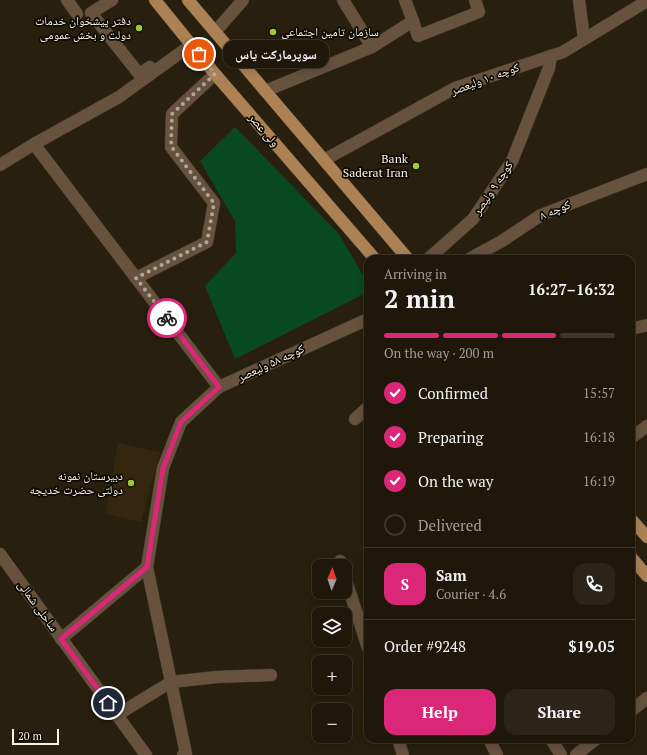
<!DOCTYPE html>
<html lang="en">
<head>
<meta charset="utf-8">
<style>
  :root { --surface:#1f170a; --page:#2c2418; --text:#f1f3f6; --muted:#a19f9c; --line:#3c362b; --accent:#db2777 }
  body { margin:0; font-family:"PT Serif","Noto Naskh Arabic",serif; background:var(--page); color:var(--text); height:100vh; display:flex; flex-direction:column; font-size:15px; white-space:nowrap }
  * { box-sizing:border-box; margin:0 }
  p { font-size:13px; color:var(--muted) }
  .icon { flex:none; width:22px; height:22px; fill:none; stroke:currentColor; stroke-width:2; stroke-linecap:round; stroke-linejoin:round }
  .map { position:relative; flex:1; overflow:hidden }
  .details { position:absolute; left:364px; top:255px; width:271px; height:488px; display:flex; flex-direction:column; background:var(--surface); border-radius:12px; box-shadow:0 2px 10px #0003,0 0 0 1px var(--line) }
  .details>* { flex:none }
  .needle { width:26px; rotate:2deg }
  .fabs { position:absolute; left:312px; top:559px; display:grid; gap:8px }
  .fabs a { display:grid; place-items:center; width:40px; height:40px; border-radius:8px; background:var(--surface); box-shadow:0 2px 10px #0003,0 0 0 1px var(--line); font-size:20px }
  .scale { position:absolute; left:12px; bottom:10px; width:47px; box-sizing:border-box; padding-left:4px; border:2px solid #f8f1e6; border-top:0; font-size:11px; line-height:14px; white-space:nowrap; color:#f8f1e6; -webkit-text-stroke:3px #0e0a04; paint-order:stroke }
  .pin { position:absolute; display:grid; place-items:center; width:34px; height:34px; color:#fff; margin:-17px; border:2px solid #fff; border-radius:50%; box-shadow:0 1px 4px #0007 }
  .courier { position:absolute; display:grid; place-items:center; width:40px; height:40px; margin:-20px; border:3px solid #db2777; border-radius:50%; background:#fff; color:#222; box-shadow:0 1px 5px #0007 }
  .bubble { position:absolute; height:28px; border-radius:12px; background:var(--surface); box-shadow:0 2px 10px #0003,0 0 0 1px var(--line); font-size:13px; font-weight:700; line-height:28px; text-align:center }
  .headline em { font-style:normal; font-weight:700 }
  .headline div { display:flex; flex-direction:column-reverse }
  .headline { display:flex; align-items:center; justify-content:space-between; height:68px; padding:0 20px }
  h1 { font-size:26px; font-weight:700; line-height:30px }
  .bar { display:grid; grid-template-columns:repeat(4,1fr); gap:6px 4px; align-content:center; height:48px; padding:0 20px }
  .bar i { height:5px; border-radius:3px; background:var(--line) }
  .bar .active { background:var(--accent) }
  .bar p { grid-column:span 4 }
  .line { display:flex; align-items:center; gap:10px; padding:0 20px; border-top:1px solid var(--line) }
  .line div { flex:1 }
  .round { display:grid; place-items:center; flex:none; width:42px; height:42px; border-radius:12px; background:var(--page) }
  ol { padding:0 20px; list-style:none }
  li { display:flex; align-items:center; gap:12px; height:44px }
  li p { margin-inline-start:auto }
  li .icon { padding:4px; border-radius:50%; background:var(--accent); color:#fff; stroke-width:4 }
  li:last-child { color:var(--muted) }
  li i { width:22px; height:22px; border:2px solid var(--line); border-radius:50% }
  .primary-button { display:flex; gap:8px; margin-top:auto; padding:8px 20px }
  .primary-button a { flex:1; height:46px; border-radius:12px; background:var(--accent); color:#fff; font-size:16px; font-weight:700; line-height:46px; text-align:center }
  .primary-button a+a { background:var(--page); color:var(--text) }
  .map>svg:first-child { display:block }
</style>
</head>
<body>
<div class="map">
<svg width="647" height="755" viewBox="0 0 647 755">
  <rect width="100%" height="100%" fill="#291f0e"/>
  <path fill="#35260f" d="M 118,443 L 160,452 L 141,522 L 106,514 Z"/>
  <path fill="#094920" d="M 235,127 L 339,234 L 368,284 L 368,292 L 235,359 L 205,286 L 236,253 L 235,221 L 200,161 Z"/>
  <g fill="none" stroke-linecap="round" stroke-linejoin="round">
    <defs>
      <g id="minor">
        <path d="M 67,0 L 77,14"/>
        <path d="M 112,0 L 91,13 L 139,74 L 150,67"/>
        <path d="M 343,0 L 372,47"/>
        <path d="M 579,0 L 584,39"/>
        <path d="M 413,21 L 418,36 L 479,12 L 475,0"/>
        <path d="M 215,32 L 243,0"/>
        <path d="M 191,45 L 119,97 L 34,144 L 219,387"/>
        <path d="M 265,91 L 372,47 L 413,21 L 405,0"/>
        <path d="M 324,160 L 455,88 L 563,52 L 647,1"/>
        <path d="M 0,165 L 34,144"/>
        <path d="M 428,259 L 473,219 L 512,161 L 549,68 L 551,56"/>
        <path d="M 469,259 L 502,241 L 541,215 L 647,174"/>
        <path d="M 136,278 L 207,242 L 214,203 L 171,147 L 172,114 L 215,74"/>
        <path d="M 631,329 L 647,325"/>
        <path d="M 355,419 L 368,407"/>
        <path d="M 631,438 L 647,426"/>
        <path d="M 0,554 L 146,755"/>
        <path d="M 340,561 L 341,566"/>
        <path d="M 147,567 L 171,682 L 217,677 L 271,675"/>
        <path d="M 345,577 L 368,648"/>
        <path d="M 61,639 L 147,567 L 163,468 L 181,422 L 219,387 L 368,319"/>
        <path d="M 631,711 L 647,698"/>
        <path d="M 117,715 L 171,682 L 186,754 L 183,755"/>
        <path d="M 398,739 L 403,755"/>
        <path d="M 489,739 L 497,755"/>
        <path d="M 551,739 L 561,755"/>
        <path d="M 576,755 L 596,739"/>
      </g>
      <g id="primary">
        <path d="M 155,0 L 215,74 L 375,259"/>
        <path d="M 188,0 L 408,259"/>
        <path d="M 631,519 L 647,537"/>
        <path d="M 631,557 L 647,576"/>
      </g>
    </defs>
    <use href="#minor" stroke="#463c2c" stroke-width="13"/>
    <use href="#primary" stroke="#463c2c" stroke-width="13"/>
    <use href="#minor" stroke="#66523d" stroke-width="12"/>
    <use href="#primary" stroke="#ac8255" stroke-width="12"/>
  </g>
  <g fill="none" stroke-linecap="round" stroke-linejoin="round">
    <path stroke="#b0a89a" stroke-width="4" stroke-dasharray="0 7.2" d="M 167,318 L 136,278 L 207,242 L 214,203 L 171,146 L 172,114 L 215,74 L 199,54"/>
    <path stroke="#db2777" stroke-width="5" d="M 108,703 L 61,639 L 147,567 L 163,468 L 181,422 L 219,387 L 167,318"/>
  </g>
  <g fill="#9fca2c" stroke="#0e0a04" stroke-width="1.5">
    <circle cx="139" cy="28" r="4"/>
    <circle cx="273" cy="32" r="4"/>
    <circle cx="416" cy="166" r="4"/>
    <circle cx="131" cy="483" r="4"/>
  </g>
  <g text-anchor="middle" stroke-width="3.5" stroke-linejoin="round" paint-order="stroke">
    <g font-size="12" fill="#f8f1e6" stroke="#0e0a04" text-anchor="end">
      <text x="131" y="25">دفتر پیشخوان خدمات<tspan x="131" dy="14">دولت و بخش عمومی</tspan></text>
      <text x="281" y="36" text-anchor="start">سازمان تامین اجتماعی</text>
      <text x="408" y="163">Bank<tspan x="408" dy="14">Saderat Iran</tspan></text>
      <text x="123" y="480">دبیرستان نمونه<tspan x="123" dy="14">دولتی حضرت خدیجه</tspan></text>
    </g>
    <g font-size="12" fill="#f8f1e6" stroke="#0e0a04">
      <text transform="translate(485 79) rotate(-20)" y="4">کوچه ۱۰ ولیعصر</text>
      <text transform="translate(264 130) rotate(49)" y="4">ولی عصر</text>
      <text transform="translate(493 188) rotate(-56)" y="4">کوچه ۹ ولیصر</text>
      <text transform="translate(555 210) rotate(-23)" y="4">کوچه ۸</text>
      <text transform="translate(271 363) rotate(-25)" y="4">کوچه ۵۸ ولیعصر</text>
      <text transform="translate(38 606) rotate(54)" y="4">ساحلی شمالی</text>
    </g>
  </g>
</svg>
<div class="fabs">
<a><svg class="needle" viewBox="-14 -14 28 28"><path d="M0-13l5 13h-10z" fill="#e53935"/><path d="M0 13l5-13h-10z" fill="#a19f9c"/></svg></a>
<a><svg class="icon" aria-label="layers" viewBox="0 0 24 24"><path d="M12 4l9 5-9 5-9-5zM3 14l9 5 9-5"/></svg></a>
<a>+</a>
<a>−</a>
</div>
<div class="scale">20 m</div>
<div class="pin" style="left:199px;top:54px;background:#ea580c"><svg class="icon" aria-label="bag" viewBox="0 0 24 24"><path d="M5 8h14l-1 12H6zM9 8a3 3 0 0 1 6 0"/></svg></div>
<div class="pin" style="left:108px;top:703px;background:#1f2937"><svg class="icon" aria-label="home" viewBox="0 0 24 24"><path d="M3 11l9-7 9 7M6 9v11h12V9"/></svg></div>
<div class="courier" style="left:167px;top:318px"><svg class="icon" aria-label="bike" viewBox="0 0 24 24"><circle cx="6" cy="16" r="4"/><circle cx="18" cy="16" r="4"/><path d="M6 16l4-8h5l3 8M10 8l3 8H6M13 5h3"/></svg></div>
<div class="bubble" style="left:223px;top:40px;width:106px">سوپرمارکت یاس</div>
<section class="details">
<div class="headline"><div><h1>2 min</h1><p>Arriving in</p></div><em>16:27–16:32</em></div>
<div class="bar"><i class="active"></i><i class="active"></i><i class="active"></i><i></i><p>On the way · 200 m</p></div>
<ol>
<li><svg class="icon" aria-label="check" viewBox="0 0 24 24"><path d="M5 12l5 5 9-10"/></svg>Confirmed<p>15:57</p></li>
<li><svg class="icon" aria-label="check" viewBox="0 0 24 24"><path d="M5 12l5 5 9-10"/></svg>Preparing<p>16:18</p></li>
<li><svg class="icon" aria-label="check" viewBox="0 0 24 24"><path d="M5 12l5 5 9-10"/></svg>On the way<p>16:19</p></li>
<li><i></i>Delivered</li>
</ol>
<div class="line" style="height:72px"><b class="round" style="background:var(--accent);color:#fff">S</b><div><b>Sam</b><p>Courier · 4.6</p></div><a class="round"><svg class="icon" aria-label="phone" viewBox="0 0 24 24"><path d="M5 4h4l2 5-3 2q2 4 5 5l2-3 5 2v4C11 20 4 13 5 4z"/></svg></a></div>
<div class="line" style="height:52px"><div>Order #9248</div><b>$19.05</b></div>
<div class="primary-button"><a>Help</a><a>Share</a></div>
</section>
</div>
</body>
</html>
